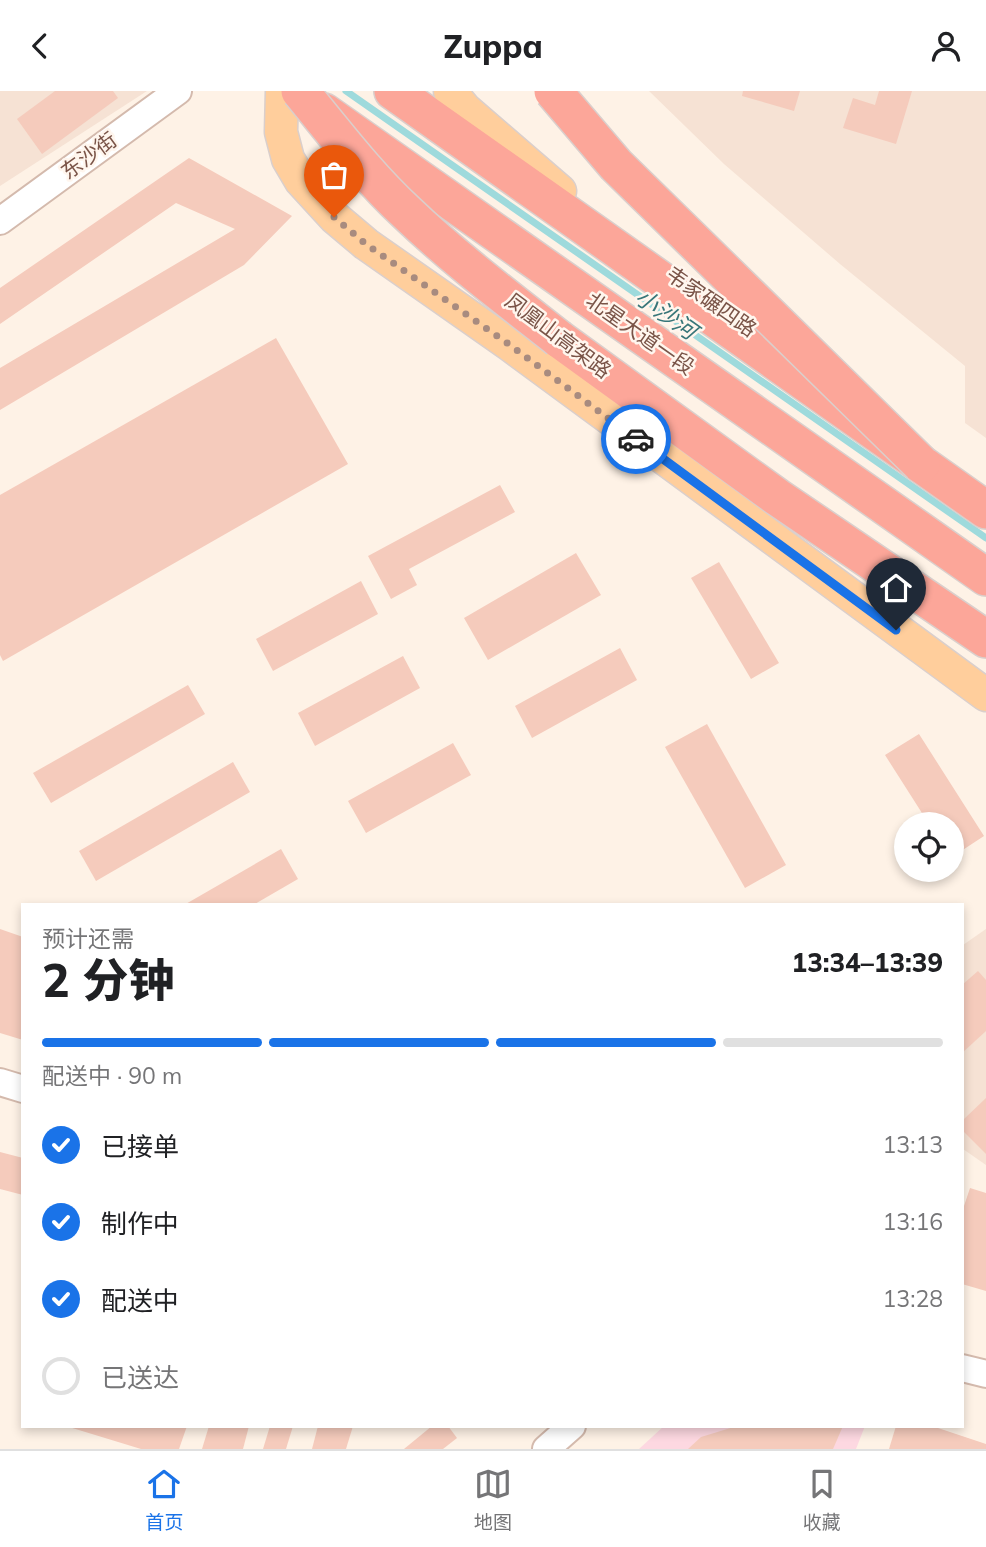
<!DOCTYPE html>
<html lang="zh">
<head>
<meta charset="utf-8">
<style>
  :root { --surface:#fff; --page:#f2f2f2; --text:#202124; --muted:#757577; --line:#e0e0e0; --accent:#1a73e8 }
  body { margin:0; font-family:Mulish,"Noto Sans SC",sans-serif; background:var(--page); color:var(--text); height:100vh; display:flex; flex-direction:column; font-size:26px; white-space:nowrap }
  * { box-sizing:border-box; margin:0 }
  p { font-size:23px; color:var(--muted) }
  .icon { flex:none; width:38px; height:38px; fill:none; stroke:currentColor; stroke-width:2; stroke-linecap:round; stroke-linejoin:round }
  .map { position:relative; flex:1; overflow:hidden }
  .drawer { position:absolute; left:21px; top:812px; width:943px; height:525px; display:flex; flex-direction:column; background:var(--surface); border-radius:0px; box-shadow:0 4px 10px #0003 }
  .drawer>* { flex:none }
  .controls { position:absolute; left:894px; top:721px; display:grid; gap:14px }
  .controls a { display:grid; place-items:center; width:70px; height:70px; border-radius:50%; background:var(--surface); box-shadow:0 4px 10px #0003; font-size:35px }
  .pin { position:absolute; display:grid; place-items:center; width:60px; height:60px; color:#fff; margin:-72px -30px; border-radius:50% 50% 50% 0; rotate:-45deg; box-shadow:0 0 7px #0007 }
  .pin .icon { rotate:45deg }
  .courier { position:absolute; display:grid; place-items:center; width:70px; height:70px; margin:-35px; border:5px solid #1a73e8; border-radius:50%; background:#fff; color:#222; box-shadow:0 2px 9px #0007 }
  .head em { font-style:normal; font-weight:800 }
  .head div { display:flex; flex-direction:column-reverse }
  .head { display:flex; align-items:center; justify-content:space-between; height:119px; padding:0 21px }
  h1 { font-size:46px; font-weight:800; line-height:52px }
  .bar { display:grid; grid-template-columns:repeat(4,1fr); gap:10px 7px; align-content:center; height:84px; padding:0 21px }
  .bar i { height:9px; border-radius:5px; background:var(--line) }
  .bar .on { background:var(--accent) }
  .bar p { grid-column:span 4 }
  ol { padding:0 21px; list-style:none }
  li { display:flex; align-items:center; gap:21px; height:77px }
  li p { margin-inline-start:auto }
  li .icon { padding:7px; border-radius:50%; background:var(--accent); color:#fff; stroke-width:4 }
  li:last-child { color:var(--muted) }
  li i { width:38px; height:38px; border:4px solid var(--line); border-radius:50% }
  header { display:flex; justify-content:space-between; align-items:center; height:91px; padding:0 21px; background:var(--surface); font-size:32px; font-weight:800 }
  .menu { display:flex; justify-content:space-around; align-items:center; height:98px; border-top:2px solid var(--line); background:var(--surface); font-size:19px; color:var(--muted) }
  .menu a { display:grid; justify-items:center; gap:4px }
  .menu .on { color:var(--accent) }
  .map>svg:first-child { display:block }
</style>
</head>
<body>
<header><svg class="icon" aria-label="back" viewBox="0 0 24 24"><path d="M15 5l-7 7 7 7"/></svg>Zuppa<svg class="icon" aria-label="person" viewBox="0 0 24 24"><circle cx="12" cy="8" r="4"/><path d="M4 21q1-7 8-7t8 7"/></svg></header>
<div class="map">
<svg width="986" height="1358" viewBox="0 0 986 1358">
  <rect width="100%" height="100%" fill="#fef2e6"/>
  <g fill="#f6e2d4">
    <path d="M 0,0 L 147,0 L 0,95 Z"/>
    <path d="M 649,0 L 986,0 L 986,347 L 965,332 L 965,275 L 840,173 L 724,73 Z"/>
    <path d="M 986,838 L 986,1074 L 963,1058 L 963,854 Z"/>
  </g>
  <path fill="#fdd8e1" d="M 664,1335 L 865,1335 L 856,1358 L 639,1358 Z"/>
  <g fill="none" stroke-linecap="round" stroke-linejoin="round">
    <path stroke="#9edadc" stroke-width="7" d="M 346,0 L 986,447"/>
  </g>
  <g fill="#f5cbbc">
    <path d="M 55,0 L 113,0 L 118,7 L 42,63 L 17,28 Z"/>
    <path d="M 743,0 L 800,0 L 794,20 L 742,5 Z"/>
    <path d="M 879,0 L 912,0 L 896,53 L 843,37 L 853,7 L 875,14 Z"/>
    <path d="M 189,67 L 292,125 L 244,174 L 0,319 L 0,277 L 235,138 L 176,112 L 0,233 L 0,197 Z"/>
    <path d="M 276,247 L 348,373 L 3,570 L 0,564 L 0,404 Z"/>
    <path d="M 500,394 L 515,421 L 409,478 L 417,494 L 391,508 L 368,465 Z"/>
    <path d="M 576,462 L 601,504 L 488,569 L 464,527 Z"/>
    <path d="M 719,471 L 779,572 L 751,588 L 691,487 Z"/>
    <path d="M 361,490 L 378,523 L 273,580 L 256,548 Z"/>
    <path d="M 620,557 L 637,589 L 532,647 L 515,615 Z"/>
    <path d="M 403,565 L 420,597 L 315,655 L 298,622 Z"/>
    <path d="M 188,594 L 205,623 L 51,712 L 33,682 Z"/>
    <path d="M 707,633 L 786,774 L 745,797 L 665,656 Z"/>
    <path d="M 919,643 L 984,745 L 952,766 L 952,733 L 929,733 L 885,664 Z"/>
    <path d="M 453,652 L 471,684 L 366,742 L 348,710 Z"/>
    <path d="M 233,671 L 250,701 L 96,790 L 79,760 Z"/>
    <path d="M 281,758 L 298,788 L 253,814 L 184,814 Z"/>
    <path d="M 0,838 L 23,846 L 23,949 L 0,942 Z"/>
    <path d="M 978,880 L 986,889 L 986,940 L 962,962 L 962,894 Z"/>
    <path d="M 986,1007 L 986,1063 L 962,1039 L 962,1030 Z"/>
    <path d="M 0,1061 L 23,1067 L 23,1104 L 0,1098 Z"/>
    <path d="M 970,1097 L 986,1102 L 986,1200 L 962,1193 L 962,1121 Z"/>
    <path d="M 187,1335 L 179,1358 L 141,1358 L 69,1336 Z"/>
    <path d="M 209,1335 L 249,1335 L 243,1358 L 202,1358 Z"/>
    <path d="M 270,1335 L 293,1335 L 286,1358 L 263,1358 Z"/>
    <path d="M 318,1335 L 353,1335 L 346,1358 L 312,1358 Z"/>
    <path d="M 432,1335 L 448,1335 L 457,1347 L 443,1358 L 404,1358 Z"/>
    <path d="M 737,1335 L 843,1335 L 833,1358 L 688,1358 L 701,1346 Z"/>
    <path d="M 896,1335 L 932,1335 L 986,1353 L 986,1358 L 889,1358 Z"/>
  </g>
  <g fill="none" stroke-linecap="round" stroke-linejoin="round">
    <defs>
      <g id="minor">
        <path d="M 0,130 L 178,0"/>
        <path d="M 0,991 L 23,998"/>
        <path d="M 962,1277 L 986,1283"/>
        <path d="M 546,1358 L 572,1335"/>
      </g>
      <g id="major">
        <path d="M 282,0 L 281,41 L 288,68 L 301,90 L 334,126 L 366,153 L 510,254 L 986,604"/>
        <path d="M 450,0 L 465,18 L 560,100"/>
      </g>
      <g id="highway">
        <path d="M 393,0 L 986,419"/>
        <path d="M 324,21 L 986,486"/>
        <path d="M 559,248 L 777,406 L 986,548"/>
      </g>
    </defs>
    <use href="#minor" stroke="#d4baad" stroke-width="30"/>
    <use href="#major" stroke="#dacfcc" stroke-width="35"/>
    <use href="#highway" stroke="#dacfcc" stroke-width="40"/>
    <use href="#minor" stroke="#fff" stroke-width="26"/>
    <use href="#major" stroke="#ffce9c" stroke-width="32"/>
    <use href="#highway" stroke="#fca699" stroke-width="37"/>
    <defs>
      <g id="highway-bridge">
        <path d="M 300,0 C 334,41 367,85 406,121 C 454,167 507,207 559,248"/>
        <path d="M 553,0 L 616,74 L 921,373"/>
      </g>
    </defs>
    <use href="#highway-bridge" stroke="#dacfcc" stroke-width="40" stroke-linecap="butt"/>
    <use href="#highway-bridge" stroke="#fca699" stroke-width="37"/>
  </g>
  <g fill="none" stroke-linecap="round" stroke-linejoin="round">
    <path stroke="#a88b7f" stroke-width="7" stroke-dasharray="0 12.6" d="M 334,126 L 366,153 L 510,254 L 636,348"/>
    <path stroke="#1a73e8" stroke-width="9" d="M 636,348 L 896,539"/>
  </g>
  <g text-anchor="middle" stroke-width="5" stroke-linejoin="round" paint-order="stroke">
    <g font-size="21" fill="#7a5448" stroke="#fff6ee">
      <text transform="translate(89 65) rotate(-36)" y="7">东沙街</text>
      <text transform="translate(711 211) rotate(35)" y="7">韦家碾四路</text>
      <text transform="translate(640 243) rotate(35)" y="7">北星大道一段</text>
      <text transform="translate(558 245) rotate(37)" y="7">凤凰山高架路</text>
    </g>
    <g font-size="23" font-style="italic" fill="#387679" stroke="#fff6ee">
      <text transform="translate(666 223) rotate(35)" y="8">小沙河</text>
    </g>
  </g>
</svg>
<div class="controls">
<a><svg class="icon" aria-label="locate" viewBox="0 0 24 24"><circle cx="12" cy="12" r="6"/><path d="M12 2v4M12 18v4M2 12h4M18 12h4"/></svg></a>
</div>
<div class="pin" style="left:334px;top:126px;background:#ea580c"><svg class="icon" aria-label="bag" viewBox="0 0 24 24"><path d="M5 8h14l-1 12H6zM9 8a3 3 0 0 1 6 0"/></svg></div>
<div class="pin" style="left:896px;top:539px;background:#1f2937"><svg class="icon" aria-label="home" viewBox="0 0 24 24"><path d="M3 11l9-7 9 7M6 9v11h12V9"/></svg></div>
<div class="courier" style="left:636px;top:348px"><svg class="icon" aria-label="car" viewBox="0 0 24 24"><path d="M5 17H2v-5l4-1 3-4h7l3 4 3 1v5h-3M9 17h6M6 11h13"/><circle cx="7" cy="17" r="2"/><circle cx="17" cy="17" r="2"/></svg></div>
<section class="drawer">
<div class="head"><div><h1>2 分钟</h1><p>预计还需</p></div><em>13:34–13:39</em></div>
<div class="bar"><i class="on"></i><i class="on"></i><i class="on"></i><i></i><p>配送中 · 90 m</p></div>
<ol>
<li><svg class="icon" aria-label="check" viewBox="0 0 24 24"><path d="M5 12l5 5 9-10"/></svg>已接单<p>13:13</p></li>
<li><svg class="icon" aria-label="check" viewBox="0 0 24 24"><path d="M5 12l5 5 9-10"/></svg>制作中<p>13:16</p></li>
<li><svg class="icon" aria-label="check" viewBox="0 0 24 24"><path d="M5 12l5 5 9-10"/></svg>配送中<p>13:28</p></li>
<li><i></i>已送达</li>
</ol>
</section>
</div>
<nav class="menu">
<a class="on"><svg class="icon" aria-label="home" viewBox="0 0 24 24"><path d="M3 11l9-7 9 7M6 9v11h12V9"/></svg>首页</a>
<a><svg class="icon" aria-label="map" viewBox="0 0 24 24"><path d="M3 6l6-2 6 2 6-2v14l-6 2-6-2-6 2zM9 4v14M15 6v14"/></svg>地图</a>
<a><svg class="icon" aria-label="saved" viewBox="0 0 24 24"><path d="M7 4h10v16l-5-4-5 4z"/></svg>收藏</a>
</nav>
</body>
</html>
